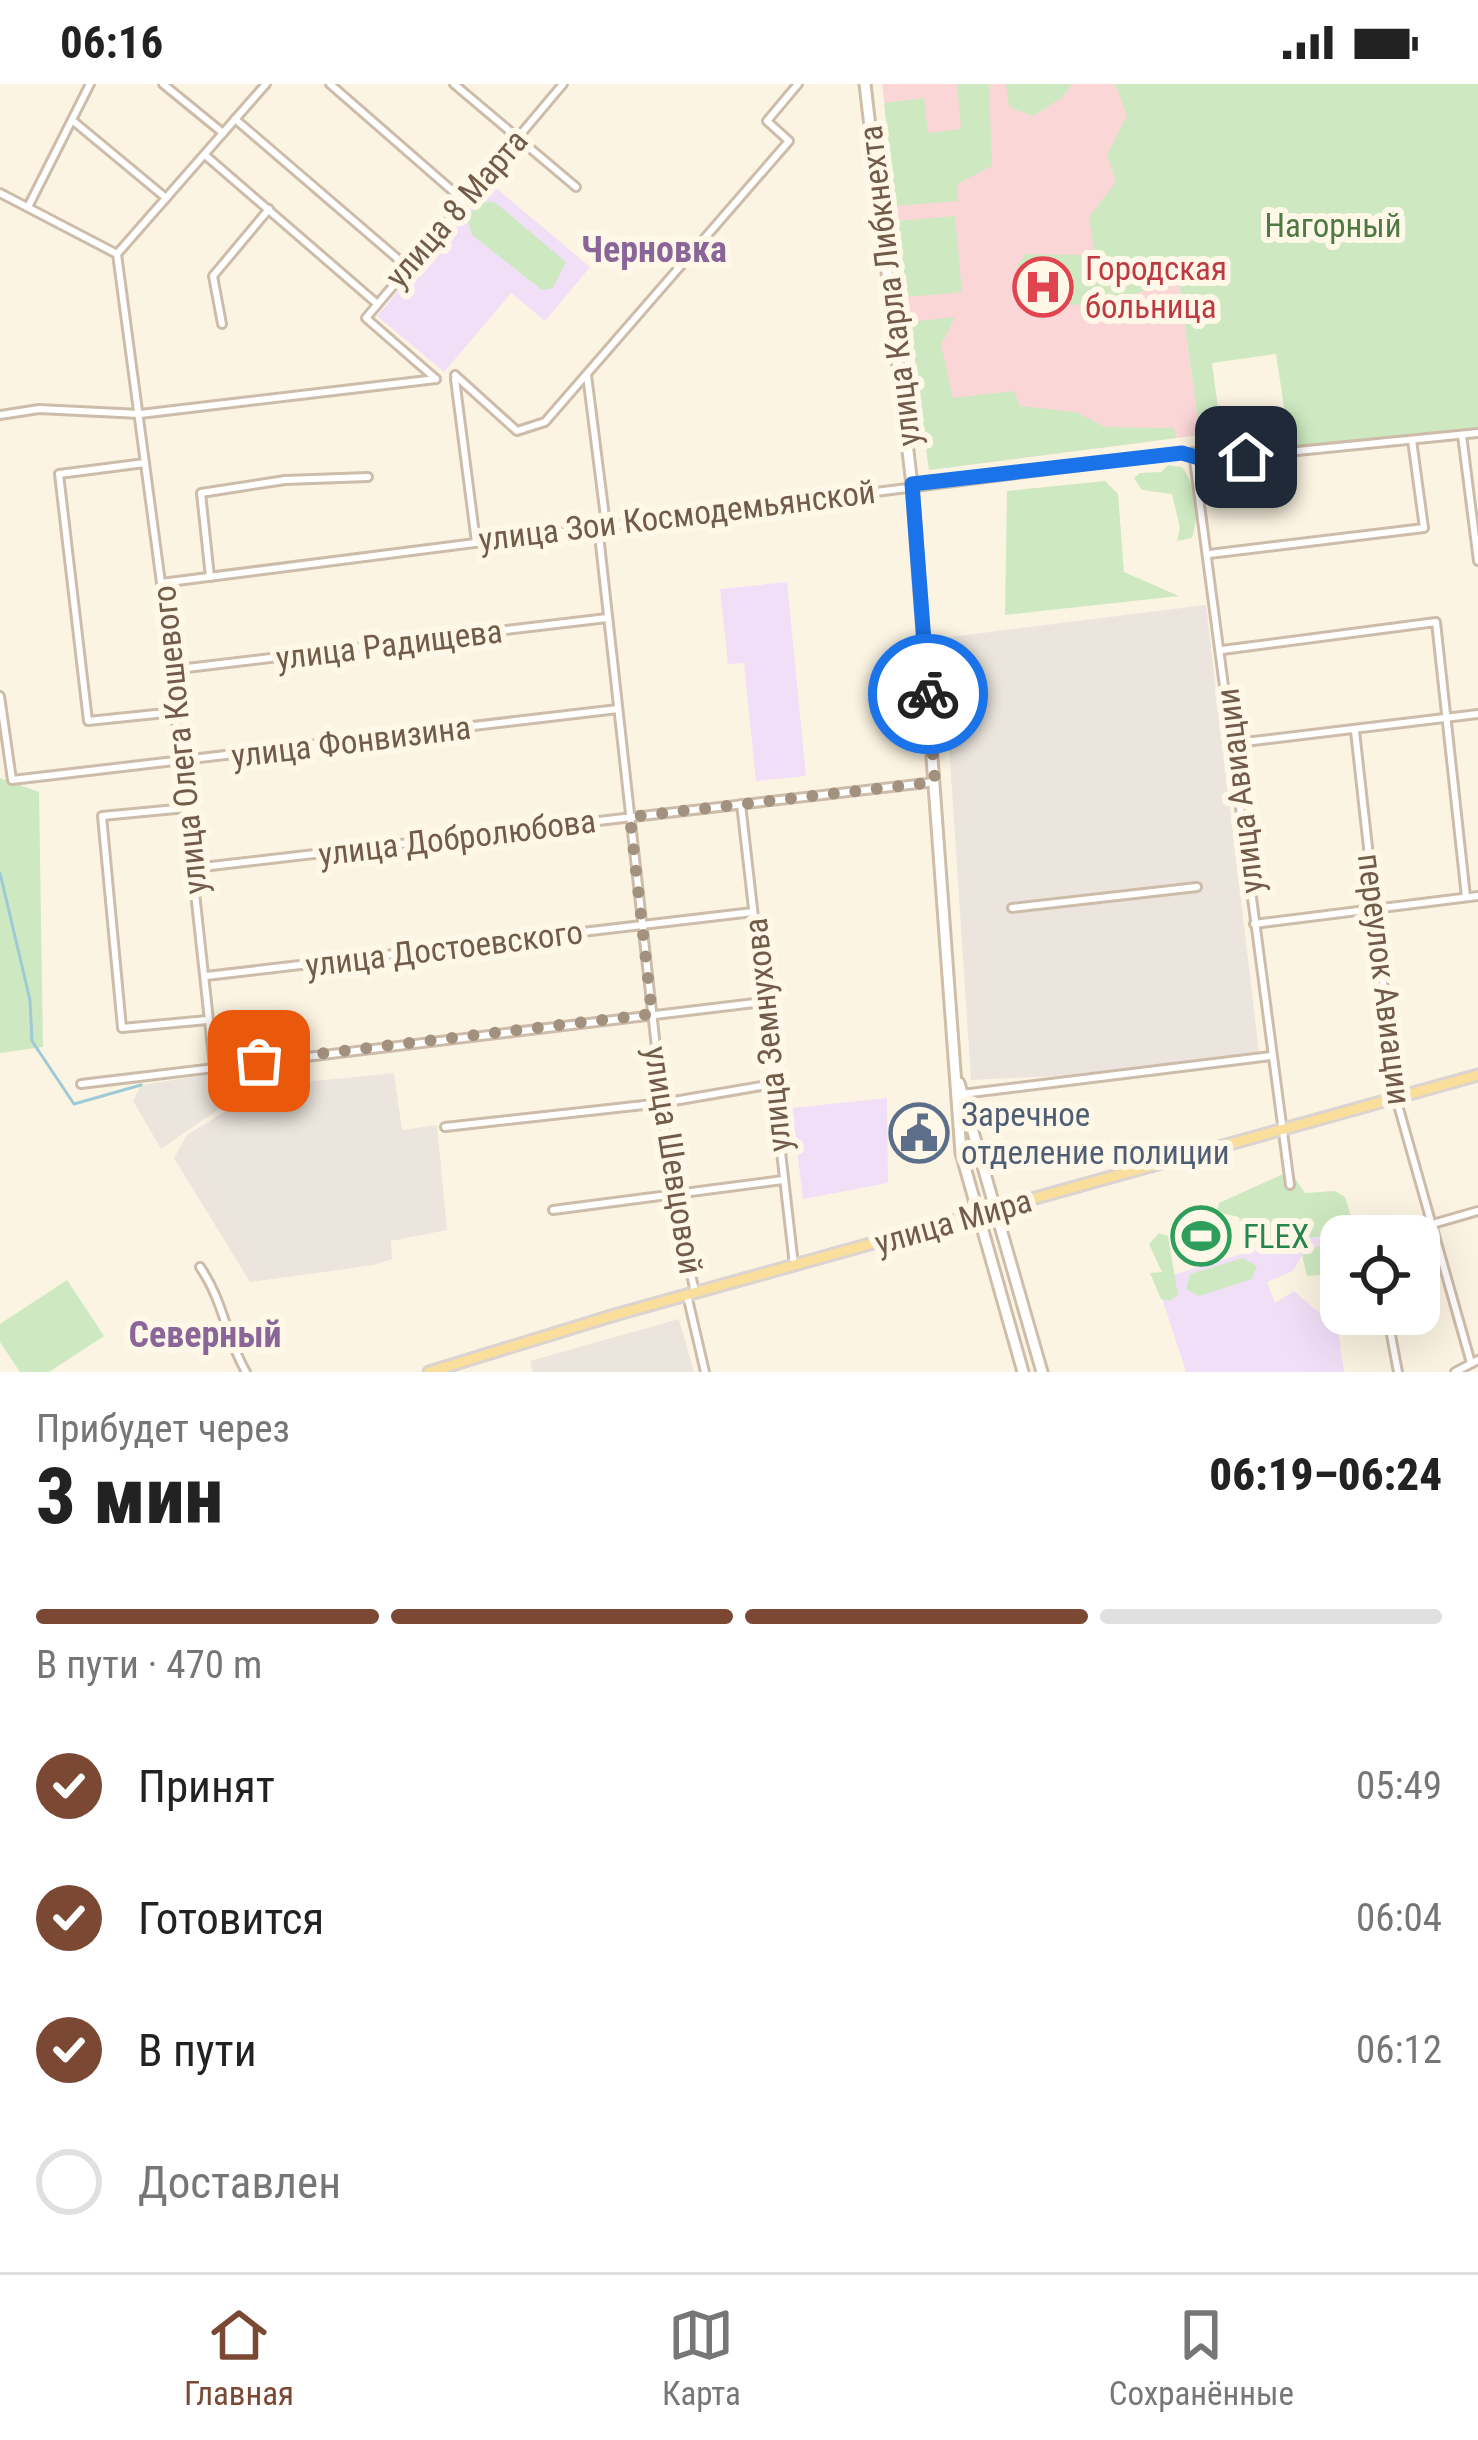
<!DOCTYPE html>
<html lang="ru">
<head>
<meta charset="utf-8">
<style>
  :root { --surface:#fff; --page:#f6f6f6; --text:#222; --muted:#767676; --line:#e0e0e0; --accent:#7a4833 }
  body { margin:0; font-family:"Roboto Condensed",sans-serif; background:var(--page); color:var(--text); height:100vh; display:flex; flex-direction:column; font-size:45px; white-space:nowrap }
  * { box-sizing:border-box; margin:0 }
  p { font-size:39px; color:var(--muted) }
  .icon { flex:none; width:66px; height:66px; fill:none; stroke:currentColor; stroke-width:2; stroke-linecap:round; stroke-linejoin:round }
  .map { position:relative; height:1288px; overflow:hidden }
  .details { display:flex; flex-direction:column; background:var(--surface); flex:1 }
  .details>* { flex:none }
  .tools { position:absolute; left:1320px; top:1131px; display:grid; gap:24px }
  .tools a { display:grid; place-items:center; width:120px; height:120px; border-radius:24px; background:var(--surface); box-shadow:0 12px 48px #0002; font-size:60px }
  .pin { position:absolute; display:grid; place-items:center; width:102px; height:102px; color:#fff; margin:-51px; border-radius:24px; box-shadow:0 6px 18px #0006 }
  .courier { position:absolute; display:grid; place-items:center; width:120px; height:120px; margin:-60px; border:9px solid #1a73e8; border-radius:50%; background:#fff; color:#222; box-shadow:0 3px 15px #0007 }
  .overview em { font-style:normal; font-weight:800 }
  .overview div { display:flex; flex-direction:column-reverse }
  .overview { display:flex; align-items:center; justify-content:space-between; height:204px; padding:0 36px }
  h1 { font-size:78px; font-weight:800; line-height:90px }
  .bar { display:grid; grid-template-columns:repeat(4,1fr); gap:18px 12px; align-content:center; height:144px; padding:0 36px }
  .bar i { height:15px; border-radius:9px; background:var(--line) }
  .bar .selected { background:var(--accent) }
  .bar p { grid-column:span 4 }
  ol { padding:0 36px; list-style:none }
  li { display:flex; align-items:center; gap:36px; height:132px }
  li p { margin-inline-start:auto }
  li .icon { padding:12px; border-radius:50%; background:var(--accent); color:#fff; stroke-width:4 }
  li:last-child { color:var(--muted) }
  li i { width:66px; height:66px; border:6px solid var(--line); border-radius:50% }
  .status { display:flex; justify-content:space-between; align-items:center; height:84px; padding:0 60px; background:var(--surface); direction:ltr }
  .status svg { height:33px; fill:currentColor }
  .dock { display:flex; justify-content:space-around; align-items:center; height:168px; border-top:3px solid var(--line); background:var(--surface); font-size:33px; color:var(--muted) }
  .dock a { display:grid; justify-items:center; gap:6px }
  .dock .selected { color:var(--accent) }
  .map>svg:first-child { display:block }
</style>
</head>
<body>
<div class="status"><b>06:16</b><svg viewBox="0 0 49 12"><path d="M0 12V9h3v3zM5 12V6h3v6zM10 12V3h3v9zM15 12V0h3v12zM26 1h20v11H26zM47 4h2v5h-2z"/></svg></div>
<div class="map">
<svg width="1478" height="1288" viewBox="0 0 1478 1288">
  <rect width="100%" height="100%" fill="#fcf4e2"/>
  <g fill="#ebe5dd">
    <path d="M 1206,521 L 1259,968 L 1122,989 L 971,996 L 942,554 Z"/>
    <path d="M 244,985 L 246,1006 L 161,1065 L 133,1017 L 141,1001 Z"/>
    <path d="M 394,989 L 402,1046 L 437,1041 L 447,1146 L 391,1157 L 392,1175 L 374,1181 L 250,1198 L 174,1074 L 187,1051 L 266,1002 Z"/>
    <path d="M 679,1235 L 694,1288 L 533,1288 L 530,1277 Z"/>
  </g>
  <g fill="#f1dff8">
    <path d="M 489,98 L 590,183 L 545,237 L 511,209 L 444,288 L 377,232 Z"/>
    <path d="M 787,498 L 806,692 L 756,697 L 744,579 L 728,580 L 720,505 Z"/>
    <path d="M 887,1014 L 888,1099 L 803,1115 L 792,1024 Z"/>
    <path d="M 1351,1137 L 1341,1152 L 1302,1171 L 1293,1187 L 1267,1198 L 1275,1219 L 1294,1207 L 1338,1245 L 1344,1288 L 1186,1288 L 1156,1196 Z"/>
  </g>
  <path fill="#fad6d7" d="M 882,0 L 1151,0 L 1200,351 L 929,386 Z"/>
  <g fill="#cee9c1">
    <path d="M 957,0 L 989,0 L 992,82 L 957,100 L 958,117 L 896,122 L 884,19 L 924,14 L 928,49 L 961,45 Z"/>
    <path d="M 1006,0 L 1072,0 L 1063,13 L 1033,32 L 1009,23 Z"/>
    <path d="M 1115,0 L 1478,0 L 1478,345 L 1269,364 L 1266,340 L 1286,336 L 1276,270 L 1212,279 L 1221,346 L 1200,351 L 1178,193 C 1133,213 1067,239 1023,202 L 1018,181 L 1025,170 L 1089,171 L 1094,165 L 1089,133 L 1116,98 L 1107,71 L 1127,31 Z"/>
    <path d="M 485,117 L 496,119 L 566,178 L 553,204 L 542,206 L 472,151 L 466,132 Z"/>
    <path d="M 955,132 L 962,208 L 907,213 L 898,137 Z"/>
    <path d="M 955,233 L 941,261 L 953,314 L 1014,307 L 1020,322 L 1076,328 L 1105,343 L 1174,344 L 1176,354 L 929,386 L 910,238 Z"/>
    <path d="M 1168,381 L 1182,383 C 1197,404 1200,431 1192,454 L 1177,457 L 1180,444 L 1172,410 L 1142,406 L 1134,394 L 1140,389 L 1161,388 Z"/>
    <path d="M 1105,397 L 1118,410 L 1124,488 L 1179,512 L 1005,531 L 1007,407 Z"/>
    <path d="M 0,694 L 39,708 L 43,963 L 0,969 Z"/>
    <path d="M 1290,1087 L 1305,1109 L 1335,1107 L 1345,1113 L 1357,1151 L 1341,1152 L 1341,1189 L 1307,1192 L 1302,1171 L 1324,1159 L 1322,1152 L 1244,1164 L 1239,1133 L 1217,1128 L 1219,1119 Z"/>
    <path d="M 1159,1149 L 1168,1152 L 1178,1211 L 1170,1217 L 1161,1215 L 1150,1189 L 1162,1188 L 1149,1160 Z"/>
    <path d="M 1243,1174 L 1257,1182 L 1252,1195 L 1199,1212 L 1186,1205 L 1190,1190 Z"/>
    <path d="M 67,1196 L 104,1252 L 49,1288 L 20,1288 L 0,1258 L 0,1240 Z"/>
  </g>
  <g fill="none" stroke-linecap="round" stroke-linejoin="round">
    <path stroke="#9ec9d7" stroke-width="3" d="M 0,789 L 30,916 L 32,957 L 74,1020 L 141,1001"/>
    <defs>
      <g id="minor">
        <path d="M 163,0 L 223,49"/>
        <path d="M 330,0 L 463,116"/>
        <path d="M 454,0 L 576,103"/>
        <path d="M 235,35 L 405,181"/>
        <path d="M 72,36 L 166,114"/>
        <path d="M 205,71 L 375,218"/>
        <path d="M 0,109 L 117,170 L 161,499 L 214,982"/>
        <path d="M 28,123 L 90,0"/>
        <path d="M 117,170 L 266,0"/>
        <path d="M 222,240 L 213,192 L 269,125"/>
        <path d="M 455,291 L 517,347 L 545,338 L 789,57 L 767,37 L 798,0"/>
        <path d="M 587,291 L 606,441"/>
        <path d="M 436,295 L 366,234 L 563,0"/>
        <path d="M 455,295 L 476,458"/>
        <path d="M 0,331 L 39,325 L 140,330 L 436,295"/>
        <path d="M 1462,351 L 1478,477"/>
        <path d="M 1193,368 L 1290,1101"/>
        <path d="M 145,379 L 59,390 L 88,637 L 175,628"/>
        <path d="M 598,442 L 672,1107 L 695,1208"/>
        <path d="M 1209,470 L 1424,444 L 1412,356"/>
        <path d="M 210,493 L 201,409 L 285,396 L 368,393"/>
        <path d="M 161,499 L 1182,369 L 1206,376 L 1478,349"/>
        <path d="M 1222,566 L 1436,538 L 1466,813"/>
        <path d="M 170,586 L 607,534"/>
        <path d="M 0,612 L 12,696 L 618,625"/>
        <path d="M 1355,647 L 1396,1014 L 1471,1279"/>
        <path d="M 1236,659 L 1478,630"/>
        <path d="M 741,720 L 794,1181"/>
        <path d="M 186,724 L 102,732 L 122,944 L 207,936"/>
        <path d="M 194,784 L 935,698"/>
        <path d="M 1012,824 L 1197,803"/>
        <path d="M 1254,840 L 1478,812"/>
        <path d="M 206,892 L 753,828"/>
        <path d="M 81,1000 L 763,918"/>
        <path d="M 962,1010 L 1271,972"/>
        <path d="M 445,1043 L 662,1019 L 773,1000"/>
        <path d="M 553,1126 L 783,1096"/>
        <path d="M 1391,1152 L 1478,1127"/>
        <path d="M 200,1183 C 224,1218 226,1254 246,1288"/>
        <path d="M 687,1211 L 705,1288"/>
        <path d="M 1387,1230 L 1398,1288"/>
        <path d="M 1455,1288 L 1478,1276"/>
      </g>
      <g id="secondary">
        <path d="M 865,0 L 912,401 L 961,1069 L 1023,1288"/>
        <path d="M 959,999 L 1042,1288"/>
      </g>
      <path id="primary" d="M 429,1288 L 618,1230 L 1478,991"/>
    </defs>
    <use href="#minor" stroke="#cdbca9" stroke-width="12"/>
    <use href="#secondary" stroke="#d0bda7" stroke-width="15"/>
    <use href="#primary" stroke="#dbd4d0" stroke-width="15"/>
    <use href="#minor" stroke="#fff" stroke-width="6"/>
    <use href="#secondary" stroke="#fff" stroke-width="9"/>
    <use href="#primary" stroke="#fade9b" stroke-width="9"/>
  </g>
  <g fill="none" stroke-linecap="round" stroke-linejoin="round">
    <path stroke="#a3917f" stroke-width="12" stroke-dasharray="0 21.6" d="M 259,977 L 652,930 L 630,733 L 935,698 L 928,610"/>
    <path stroke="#1a73e8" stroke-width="15" d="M 928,610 L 912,400 L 1182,369 L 1206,376 L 1246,373"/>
  </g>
  <defs>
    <symbol id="hospital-ring" viewBox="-11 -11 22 22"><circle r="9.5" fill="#fff8e8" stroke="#e0444e" stroke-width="1.5"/><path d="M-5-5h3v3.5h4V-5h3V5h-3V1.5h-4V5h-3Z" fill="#e0444e"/></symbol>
    <symbol id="civic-ring" viewBox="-11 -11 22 22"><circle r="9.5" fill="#fff8e8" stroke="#5c6f8a" stroke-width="1.5"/><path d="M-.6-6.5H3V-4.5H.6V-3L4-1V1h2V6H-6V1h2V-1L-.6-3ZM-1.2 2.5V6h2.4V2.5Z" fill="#5c6f8a"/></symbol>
    <symbol id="stadium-ring" viewBox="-11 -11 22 22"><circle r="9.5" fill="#fff8e8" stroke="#2e9e5b" stroke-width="1.5"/><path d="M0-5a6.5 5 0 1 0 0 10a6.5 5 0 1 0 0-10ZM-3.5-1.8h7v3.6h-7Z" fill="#2e9e5b"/></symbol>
  </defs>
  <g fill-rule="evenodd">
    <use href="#hospital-ring" x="1010" y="170" width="66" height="66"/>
    <use href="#civic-ring" x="886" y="1016" width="66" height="66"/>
    <use href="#stadium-ring" x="1168" y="1119" width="66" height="66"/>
  </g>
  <g text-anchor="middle" stroke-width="12" stroke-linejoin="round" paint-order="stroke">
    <g font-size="33" fill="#735b49" stroke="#fff8e8">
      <text transform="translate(456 124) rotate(-49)" y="12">улица 8 Марта</text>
      <text transform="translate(889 202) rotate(-97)" y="12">улица Карла Либкнехта</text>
      <text transform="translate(677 431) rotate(-7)" y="12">улица Зои Космодемьянской</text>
      <text transform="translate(389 560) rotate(-7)" y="12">улица Радищева</text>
      <text transform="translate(179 656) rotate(-96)" y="12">улица Олега Кошевого</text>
      <text transform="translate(351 657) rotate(-7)" y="12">улица Фонвизина</text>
      <text transform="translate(1239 707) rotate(-97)" y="12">улица Авиации</text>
      <text transform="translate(457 753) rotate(-7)" y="12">улица Добролюбова</text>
      <text transform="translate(444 864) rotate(-7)" y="12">улица Достоевского</text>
      <text transform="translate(1385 895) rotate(83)" y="12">переулок Авиации</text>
      <text transform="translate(767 951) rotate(-96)" y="12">улица Земнухова</text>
      <text transform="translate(674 1076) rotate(81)" y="12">улица Шевцовой</text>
      <text transform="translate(953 1137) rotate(-16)" y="12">улица Мира</text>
    </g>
    <g font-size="33" fill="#4d7942" stroke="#fff8e8">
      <text x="1333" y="153">Нагорный</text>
    </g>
    <g font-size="33" fill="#be3a42" stroke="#fff8e8" text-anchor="start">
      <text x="1085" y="196">Городская<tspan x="1085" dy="38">больница</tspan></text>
    </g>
    <g font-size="33" fill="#4e5e75" stroke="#fff8e8" text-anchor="start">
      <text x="961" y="1042">Заречное<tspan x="961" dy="38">отделение полиции</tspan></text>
    </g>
    <g font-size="33" fill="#27864d" stroke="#fff8e8" text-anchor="start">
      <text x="1243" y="1164">FLEX</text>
    </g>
    <g font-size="36" font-weight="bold" fill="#8a6597" stroke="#fff8e8">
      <text x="654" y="178">Черновка</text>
      <text x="205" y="1263">Северный</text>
    </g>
  </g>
</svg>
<div class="tools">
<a><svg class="icon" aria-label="locate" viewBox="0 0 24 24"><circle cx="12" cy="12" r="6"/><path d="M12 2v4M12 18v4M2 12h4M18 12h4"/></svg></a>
</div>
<div class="pin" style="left:259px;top:977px;background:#ea580c"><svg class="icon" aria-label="bag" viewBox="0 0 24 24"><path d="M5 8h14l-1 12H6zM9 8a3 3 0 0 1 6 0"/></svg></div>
<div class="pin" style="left:1246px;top:373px;background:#1f2937"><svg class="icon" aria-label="home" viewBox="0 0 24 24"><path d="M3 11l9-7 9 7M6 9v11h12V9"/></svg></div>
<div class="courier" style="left:928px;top:610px"><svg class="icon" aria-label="bike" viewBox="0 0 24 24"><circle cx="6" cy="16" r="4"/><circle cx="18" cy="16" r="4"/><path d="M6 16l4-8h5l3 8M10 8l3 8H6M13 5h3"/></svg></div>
</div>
<section class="details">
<div class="overview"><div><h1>3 мин</h1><p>Прибудет через</p></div><em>06:19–06:24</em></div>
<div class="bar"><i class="selected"></i><i class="selected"></i><i class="selected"></i><i></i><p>В пути · 470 m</p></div>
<ol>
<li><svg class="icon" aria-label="check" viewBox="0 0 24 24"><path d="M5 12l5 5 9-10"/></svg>Принят<p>05:49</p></li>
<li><svg class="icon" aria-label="check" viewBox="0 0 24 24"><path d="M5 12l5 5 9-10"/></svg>Готовится<p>06:04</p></li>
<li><svg class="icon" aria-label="check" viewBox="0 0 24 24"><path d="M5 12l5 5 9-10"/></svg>В пути<p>06:12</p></li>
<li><i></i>Доставлен</li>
</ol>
</section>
<nav class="dock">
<a class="selected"><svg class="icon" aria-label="home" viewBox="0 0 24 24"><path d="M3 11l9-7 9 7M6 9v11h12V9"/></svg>Главная</a>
<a><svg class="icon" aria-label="map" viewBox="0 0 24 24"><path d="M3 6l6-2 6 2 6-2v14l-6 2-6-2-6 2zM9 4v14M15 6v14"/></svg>Карта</a>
<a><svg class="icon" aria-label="saved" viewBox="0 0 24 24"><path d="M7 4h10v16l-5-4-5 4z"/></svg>Сохранённые</a>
</nav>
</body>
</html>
